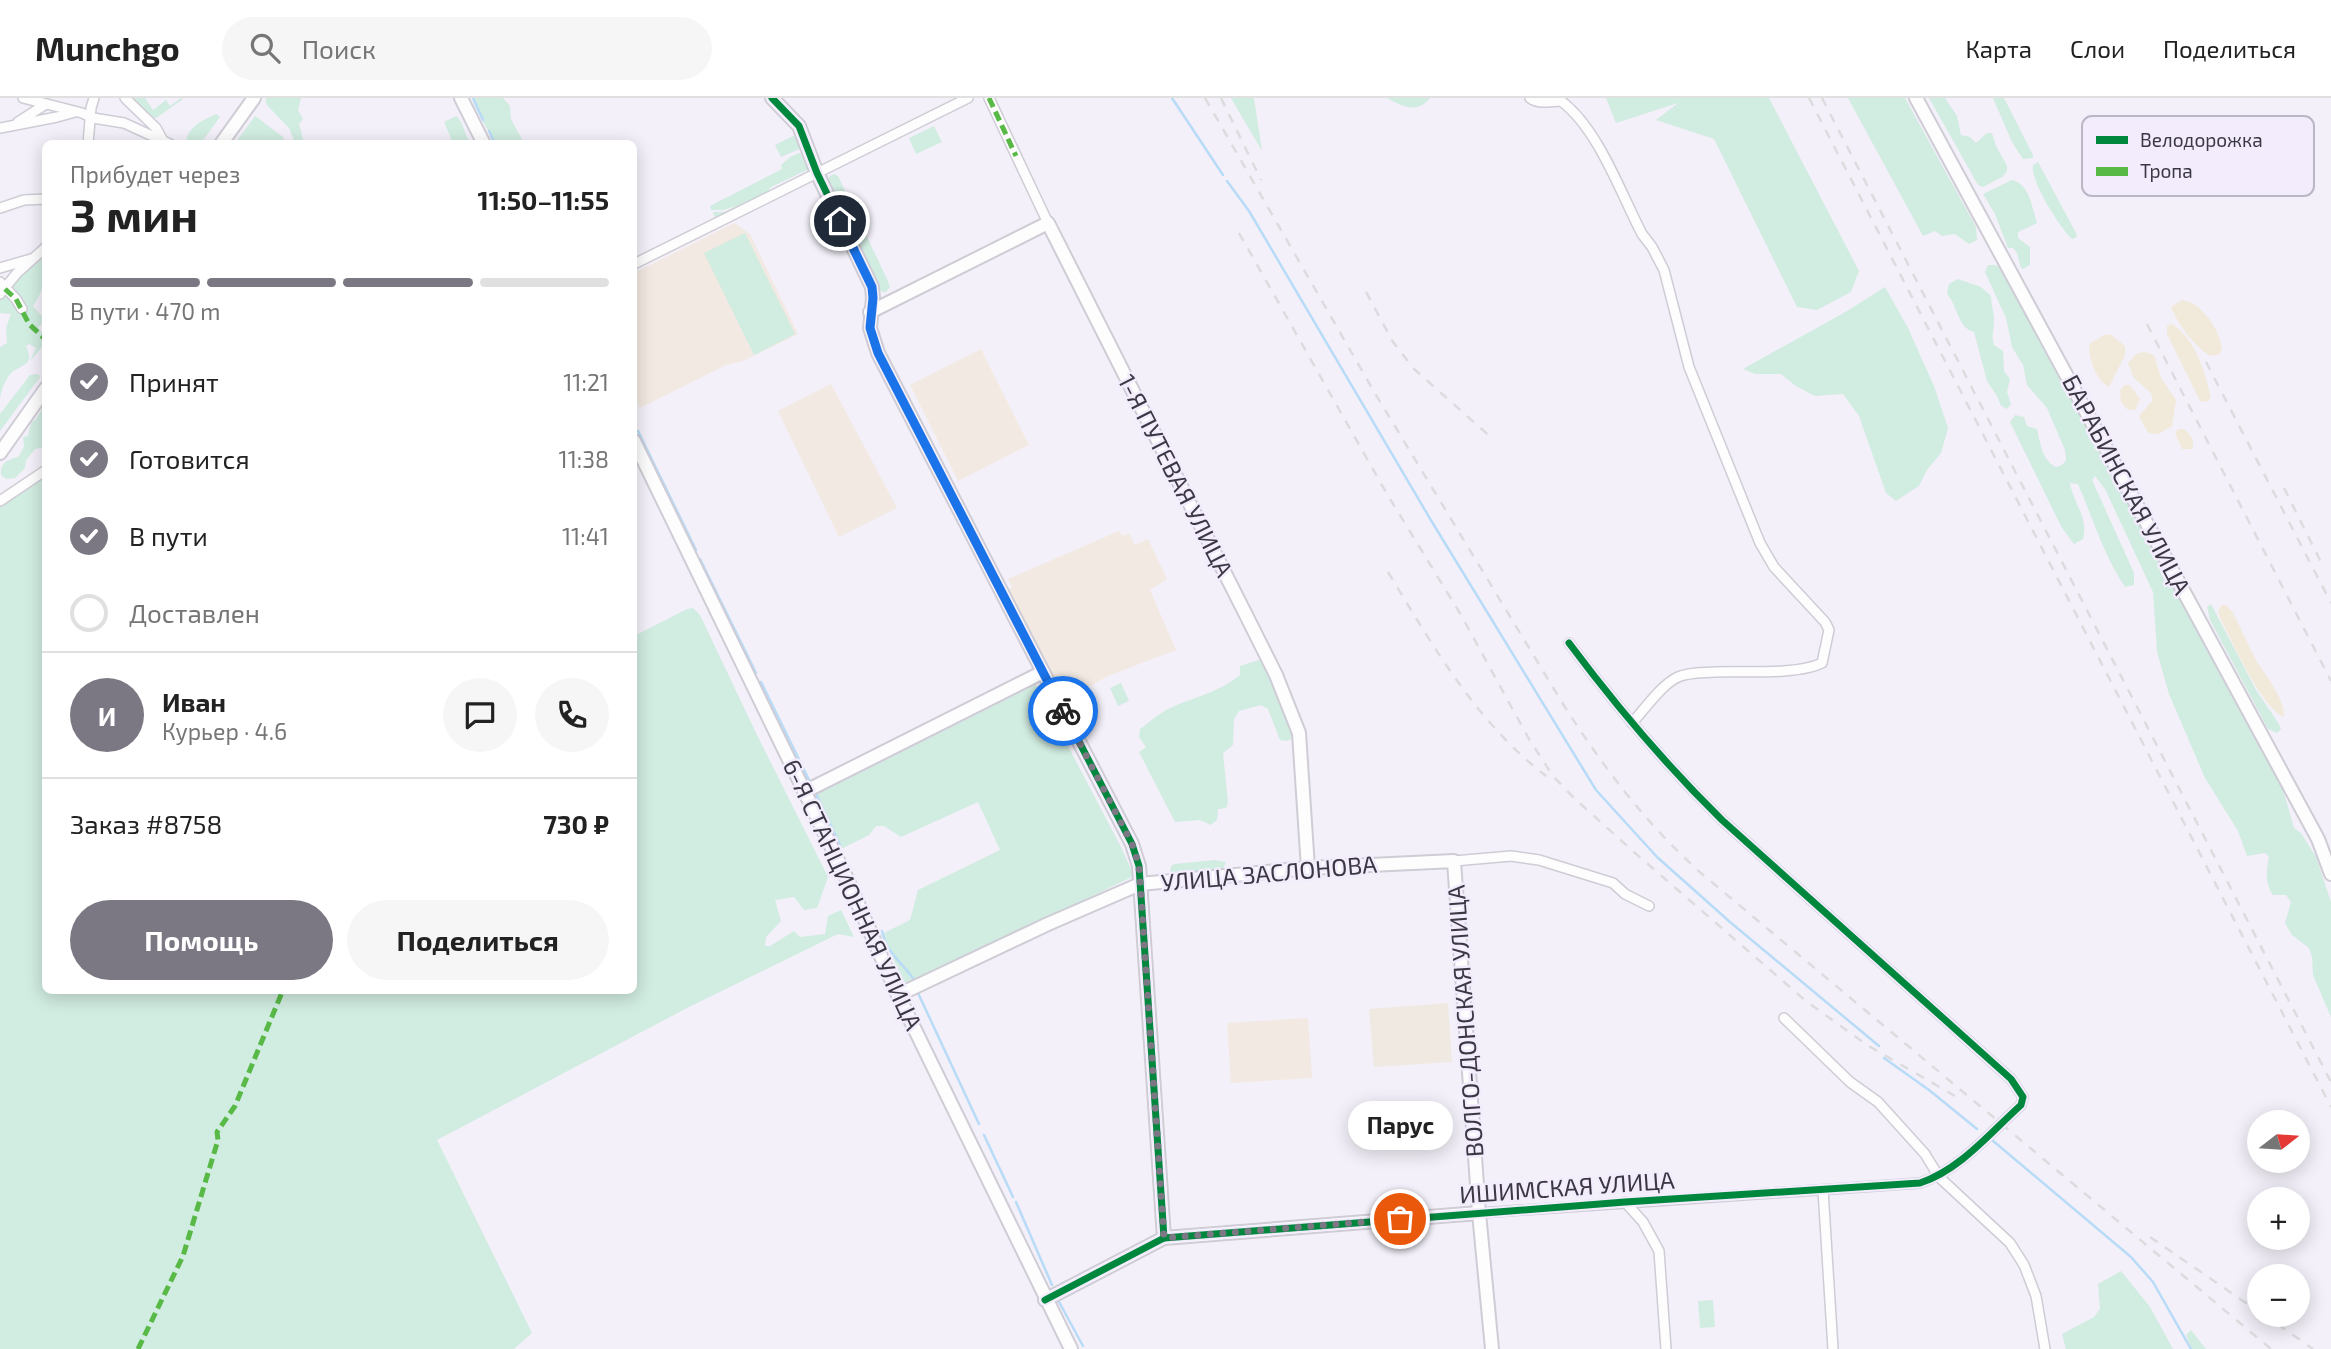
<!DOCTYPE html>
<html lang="ru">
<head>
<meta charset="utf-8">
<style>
  :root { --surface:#fff; --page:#f6f6f6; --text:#222; --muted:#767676; --line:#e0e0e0; --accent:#7c7883 }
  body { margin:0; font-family:"Exo 2",sans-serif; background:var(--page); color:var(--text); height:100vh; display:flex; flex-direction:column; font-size:26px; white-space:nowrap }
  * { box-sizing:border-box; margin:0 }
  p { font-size:23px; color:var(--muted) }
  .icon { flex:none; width:38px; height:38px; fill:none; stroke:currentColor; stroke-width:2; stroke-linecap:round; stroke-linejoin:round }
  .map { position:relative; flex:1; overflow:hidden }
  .details { position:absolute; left:42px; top:42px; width:595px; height:854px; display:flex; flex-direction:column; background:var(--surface); border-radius:10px; box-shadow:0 4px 18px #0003 }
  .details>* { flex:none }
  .needle { width:46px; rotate:73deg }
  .controls { position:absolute; left:2247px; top:1012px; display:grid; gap:14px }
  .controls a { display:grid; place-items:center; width:63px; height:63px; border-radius:50%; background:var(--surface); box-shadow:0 4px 18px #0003; font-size:35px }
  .pin { position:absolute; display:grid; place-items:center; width:60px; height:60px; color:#fff; margin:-30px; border:4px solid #fff; border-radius:50%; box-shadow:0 2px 7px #0007 }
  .courier { position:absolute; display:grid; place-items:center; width:70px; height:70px; margin:-35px; border:5px solid #1a73e8; border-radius:50%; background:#fff; color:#222; box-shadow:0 2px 9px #0007 }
  .bubble { position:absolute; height:49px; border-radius:24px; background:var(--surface); box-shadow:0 4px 18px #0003; font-size:23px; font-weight:700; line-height:49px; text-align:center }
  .headline em { font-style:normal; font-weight:700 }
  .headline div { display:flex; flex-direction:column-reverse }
  .headline { display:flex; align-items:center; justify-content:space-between; height:119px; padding:0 28px }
  h1 { font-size:46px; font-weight:700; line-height:52px }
  .bar { display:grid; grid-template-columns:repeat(4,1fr); gap:10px 7px; align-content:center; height:84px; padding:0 28px }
  .bar i { height:9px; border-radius:5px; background:var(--line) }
  .bar .current { background:var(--accent) }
  .bar p { grid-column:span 4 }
  .line { display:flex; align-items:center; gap:18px; padding:0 28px; border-top:2px solid var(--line) }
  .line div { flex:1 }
  .round { display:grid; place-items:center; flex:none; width:74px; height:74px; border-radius:37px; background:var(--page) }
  ol { padding:0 28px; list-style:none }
  li { display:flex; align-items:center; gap:21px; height:77px }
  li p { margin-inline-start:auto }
  li .icon { padding:7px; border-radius:50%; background:var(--accent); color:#fff; stroke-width:4 }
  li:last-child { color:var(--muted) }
  li i { width:38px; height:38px; border:4px solid var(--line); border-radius:50% }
  .cta { display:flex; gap:14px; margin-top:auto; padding:14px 28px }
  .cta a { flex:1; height:80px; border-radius:42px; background:var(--accent); color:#fff; font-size:28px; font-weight:700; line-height:80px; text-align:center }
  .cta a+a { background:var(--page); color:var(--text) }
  header { display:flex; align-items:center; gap:42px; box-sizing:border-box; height:98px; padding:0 35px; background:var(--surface); border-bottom:2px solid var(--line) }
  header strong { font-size:33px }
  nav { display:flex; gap:38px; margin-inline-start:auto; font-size:24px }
  .search { width:490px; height:63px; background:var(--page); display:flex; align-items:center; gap:18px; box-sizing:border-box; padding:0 24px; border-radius:38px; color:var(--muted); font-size:26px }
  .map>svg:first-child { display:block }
</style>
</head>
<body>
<header>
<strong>Munchgo</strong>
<div class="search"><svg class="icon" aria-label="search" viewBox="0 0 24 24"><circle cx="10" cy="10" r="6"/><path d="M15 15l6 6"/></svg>Поиск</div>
<nav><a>Карта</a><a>Слои</a><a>Поделиться</a></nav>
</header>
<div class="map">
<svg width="2331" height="1251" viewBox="0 0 2331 1251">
  <rect width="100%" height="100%" fill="#f3f0f9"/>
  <g fill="#f2e9e2">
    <path d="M 734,125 L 750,136 L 798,236 L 743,263 L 726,267 L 640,310 L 634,297 L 634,175 Z"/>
    <path d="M 981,251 L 1029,347 L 958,383 L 910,287 Z"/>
    <path d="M 831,286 L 897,410 L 839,439 L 778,313 Z"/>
    <path d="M 1119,433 L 1122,438 L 1129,435 L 1135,447 L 1148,441 L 1167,481 L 1150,492 L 1176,552 L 1108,578 L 1085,591 L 1081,584 L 1058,594 L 1008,492 L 1012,489 L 1008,481 Z"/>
    <path d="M 1308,920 L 1312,980 L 1231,985 L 1227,925 Z"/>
  </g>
  <path fill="#f0e9e2" d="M 1448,905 L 1452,964 L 1374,969 L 1369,911 Z"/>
  <g fill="#d1ece1">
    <path d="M 131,0 L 145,0 L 153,12 L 166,2 L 170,8 L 181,0 L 183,1 L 156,20 L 148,18 Z"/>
    <path d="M 266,0 L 301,0 L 298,12 L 303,21 L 299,26 L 304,45 L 295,45 L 289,30 L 266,6 Z"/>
    <path d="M 472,0 L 503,0 L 510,8 L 511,21 L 524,45 L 494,45 C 488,29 477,17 472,0 Z"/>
    <path d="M 1231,0 L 1254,0 L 1262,53 Z"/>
    <path d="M 1387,0 L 1430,0 C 1417,16 1403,9 1387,0 Z"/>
    <path d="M 1606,0 L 1769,0 L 1859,173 L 1851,194 L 1817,212 L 1797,209 L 1714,41 L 1656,22 L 1678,5 L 1616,25 Z"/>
    <path d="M 1848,0 L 1905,0 L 1976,129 L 1977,142 L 1969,146 L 1955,136 L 1942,138 L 1935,133 L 1923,138 Z"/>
    <path d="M 1929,0 L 1945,0 L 1957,18 L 1961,37 L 1970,39 L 1976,45 L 1987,35 L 1992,35 L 1996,48 L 2007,68 L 2007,73 L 2002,79 L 1983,89 L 1978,87 Z"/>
    <path d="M 1993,0 L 2004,0 L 2033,57 L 2033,60 L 2023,61 L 2012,44 Z"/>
    <path d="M 216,16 L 220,19 L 201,45 L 186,45 C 187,29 203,22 216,16 Z"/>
    <path d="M 255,18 L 283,39 L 285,45 L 235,45 Z"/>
    <path d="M 456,18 C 464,24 464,37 471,45 L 453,45 L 444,24 Z"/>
    <path d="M 934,28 L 942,44 L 916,56 L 909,40 Z"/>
    <path d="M 793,38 L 797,39 L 802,50 L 781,59 L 775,47 Z"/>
    <path d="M 799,55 L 802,56 L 807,64 L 807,72 L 771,89 L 768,93 L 807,76 L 715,121 L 713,114 L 724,114 L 736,108 L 723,112 L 711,112 L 710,108 L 782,71 L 781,67 L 790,59 Z"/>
    <path d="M 2038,64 L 2076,135 L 2077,139 L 2072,141 C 2060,130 2030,83 2033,67 Z"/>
    <path d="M 834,76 L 838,78 L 887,181 L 890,189 L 886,194 L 882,194 L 876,187 L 828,86 L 829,79 Z"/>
    <path d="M 2012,82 C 2030,86 2032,110 2037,125 L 2018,134 L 2018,140 L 2030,149 L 2030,167 L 2023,171 L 2021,170 L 2017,155 L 2013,150 L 2008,150 L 1995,116 L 1983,96 Z"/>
    <path d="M 745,135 L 795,236 L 754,257 L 704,155 Z"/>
    <path d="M 45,153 C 45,174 46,190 33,208 L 45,222 L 38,230 L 43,236 L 43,248 L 30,263 L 36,250 L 29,246 L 26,248 C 35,268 22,266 12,274 C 6,280 1,292 0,300 L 0,249 L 7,245 L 6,230 L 11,216 L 0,215 L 0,202 L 15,183 Z"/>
    <path d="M 1988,167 L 1995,167 L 2003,171 L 2282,688 L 2294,730 L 2301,735 L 2316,759 L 2331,804 L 2331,919 L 2313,877 L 2312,859 L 2309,850 L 2292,837 L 2285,825 L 2291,804 L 2286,797 L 2273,797 C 2265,784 2266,774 2269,759 L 2265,755 L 2247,758 L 2238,733 L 2205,680 L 2169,596 L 2157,554 L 2153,494 L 2105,391 L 2095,378 L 2092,382 L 2134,475 L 2134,487 L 2125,489 C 2104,458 2093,421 2078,386 L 2070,385 C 2073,404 2089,421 2083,441 L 2074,446 L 2062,430 L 2010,324 L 2015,317 L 2024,319 L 2027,328 L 2037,331 C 2040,345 2042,362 2056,369 L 2062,367 L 2066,362 L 2065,352 L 2047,310 L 2027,287 L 2023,267 L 2012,249 L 2006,220 L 1985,174 Z"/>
    <path d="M 1958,181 L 1981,189 L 1991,198 C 1991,206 1994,214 1994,222 C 1994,232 1991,238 1994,247 L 2003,253 L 2004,273 L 2010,281 L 2007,294 L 2011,306 L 2007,311 L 2001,308 L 1997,298 L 1987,283 L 1974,234 C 1957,229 1958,208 1947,196 L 1949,186 Z"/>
    <path d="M 1885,189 L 1908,230 L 1934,288 L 1948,330 L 1941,355 L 1927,372 L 1919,388 L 1896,403 L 1886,395 L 1859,318 L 1843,296 L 1815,298 L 1796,288 L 1781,276 L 1755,276 L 1743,271 L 1847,213 Z"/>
    <path d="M 38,276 L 40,279 L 0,333 L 0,316 L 30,277 Z"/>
    <path d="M 45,306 L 45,349 L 35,351 L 26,362 L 25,370 L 15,380 L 6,381 L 1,377 C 0,364 8,362 18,359 L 24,349 L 23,339 L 28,338 L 31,325 L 36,321 Z"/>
    <path d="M 45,376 L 46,892 L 634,892 L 634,538 L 687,511 L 693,510 L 700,517 L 757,637 L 828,779 L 817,810 L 804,812 L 794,799 L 775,802 L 781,823 L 766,839 L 765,848 L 770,848 L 794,833 L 800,839 L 825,836 L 828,818 L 841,812 L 854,839 L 838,836 L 687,910 L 437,1042 L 532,1235 L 514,1251 L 0,1251 L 0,406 Z"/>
    <path d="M 2211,506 L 2256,592 L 2279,626 L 2281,631 L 2277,635 L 2268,631 L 2210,522 L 2207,509 Z"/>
    <path d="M 1259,562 L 1265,565 L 1292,625 L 1293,640 L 1287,643 L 1280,642 L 1268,611 L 1261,607 L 1239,613 L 1234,621 L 1233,647 L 1223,655 L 1228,705 L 1226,710 L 1218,711 L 1217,722 L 1211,727 L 1200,722 L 1175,724 L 1139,654 L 1146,649 L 1139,639 L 1140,631 C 1147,626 1155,619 1163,614 C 1189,599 1214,598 1240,577 L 1240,568 Z"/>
    <path d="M 1035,585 L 1122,751 L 1134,778 L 969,857 L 904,885 L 882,836 L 910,822 L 918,792 L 1000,752 L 978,704 L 901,739 L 884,728 L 876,728 L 869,737 L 841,751 L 814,695 Z"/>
    <path d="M 1121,585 L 1129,603 L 1118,608 L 1110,590 Z"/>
    <path d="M 1215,762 L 1226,764 L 1222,773 L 1174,776 L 1170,773 L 1171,768 L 1175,766 Z"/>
    <path d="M 2121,1173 L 2150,1209 L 2173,1251 L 2066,1251 L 2062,1236 L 2094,1219 L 2100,1211 L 2098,1186 Z"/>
    <path d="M 1713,1202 L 1715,1229 L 1700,1230 L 1698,1203 Z"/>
    <path d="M 2191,1232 L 2206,1251 L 2192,1251 L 2186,1237 Z"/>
  </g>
  <g fill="#f1eada">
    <path d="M 2182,202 C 2202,204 2220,233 2222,251 L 2219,256 L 2210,258 C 2194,248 2178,226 2171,209 Z"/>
    <path d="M 2172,226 C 2196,241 2205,275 2211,300 L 2206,304 L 2200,303 L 2167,236 L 2167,228 Z"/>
    <path d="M 2106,236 L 2111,237 L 2125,248 L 2125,257 L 2109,289 C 2095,282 2089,260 2089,246 Z"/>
    <path d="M 2144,254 L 2154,257 L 2161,280 L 2176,302 L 2172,328 L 2158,336 L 2148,335 L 2139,318 L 2153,302 L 2151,295 L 2134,280 L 2128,265 L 2136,256 Z"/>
    <path d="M 2125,287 L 2130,287 L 2140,301 L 2135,312 L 2128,312 L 2121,304 L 2120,292 Z"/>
    <path d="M 2178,331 L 2184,331 C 2191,336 2195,343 2192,351 L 2182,351 L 2175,335 Z"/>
    <path d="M 2222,507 L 2226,507 L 2233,515 C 2241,530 2247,545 2255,560 C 2264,577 2285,599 2284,619 C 2261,609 2232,543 2220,520 L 2218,513 Z"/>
  </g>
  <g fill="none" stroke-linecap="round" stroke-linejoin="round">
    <g stroke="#b8dbf7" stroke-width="2.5">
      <path d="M 473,0 L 483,22"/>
      <path d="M 1172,0 L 1223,77"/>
      <path d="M 489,33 L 495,46"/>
      <path d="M 1227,83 L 1249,113 L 1432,424 L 1596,692 L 1657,759 L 1730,824 L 1879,948"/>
      <path d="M 638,333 L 696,452"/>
      <path d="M 700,461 L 756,575"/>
      <path d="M 761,584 L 810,684"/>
      <path d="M 816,696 L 840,747"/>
      <path d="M 882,833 C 886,855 903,865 915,883"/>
      <path d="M 918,895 L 979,1026"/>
      <path d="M 1884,960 L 1929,992 L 1977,1031"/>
      <path d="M 984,1037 L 1013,1099"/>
      <path d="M 1992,1042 L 2131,1159 L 2153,1184 L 2191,1251"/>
      <path d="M 1016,1104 L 1052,1187"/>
      <path d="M 1058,1202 L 1083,1248"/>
    </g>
    <defs>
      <g id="street">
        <path d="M 23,0 L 82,15 L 93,20 L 124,25 L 170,46"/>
        <path d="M 125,0 L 156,30 L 163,43"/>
        <path d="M 989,0 L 1048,125"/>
        <path d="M 1530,0 C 1539,7 1551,3 1561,3 C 1598,30 1621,96 1642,136 L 1652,149 L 1664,172 L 1689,269 L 1760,445 L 1774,469 L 1825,524 L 1829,532 L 1822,565 C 1798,577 1743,573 1715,574 C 1703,575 1689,574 1678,579 C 1662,586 1644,612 1632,625"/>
        <path d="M 18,24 L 46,6"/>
        <path d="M 0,30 L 57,19 L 75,14"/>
        <path d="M 88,46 L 91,10 L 94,0"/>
        <path d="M 0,110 L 24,102 L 46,101"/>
        <path d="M 634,166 L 968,0"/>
        <path d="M 0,170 L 31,161"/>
        <path d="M 0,184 L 16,201 L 22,211"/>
        <path d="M 0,196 L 17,175 L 46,149"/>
        <path d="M 0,403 L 46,372"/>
        <path d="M 1454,763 L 1511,758 L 1539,762 L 1613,785 L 1625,796 L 1649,808"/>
        <path d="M 1784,920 L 1850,984 L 1878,1004 L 1925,1056 L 1939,1079 L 2010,1145 L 2024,1167 L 2036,1198 L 2045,1251"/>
        <path d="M 1823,1092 L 1833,1251"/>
        <path d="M 1625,1104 L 1643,1124 L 1659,1153 L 1666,1251"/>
        <path d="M 1479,1115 L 1920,1085 C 1960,1072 1991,1034 2021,1007 L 2023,999 L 2011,981 L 1722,722 C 1666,667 1616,608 1569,545"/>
      </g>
      <g id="secondary">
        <path d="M 461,0 L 484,46"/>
        <path d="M 772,0 L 799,28 L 817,75 L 872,189 L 873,200 L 870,230 L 878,255 L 1132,746 L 1139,768 L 1164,1140"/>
        <path d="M 1916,0 L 2318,741 L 2331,776"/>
        <path d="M 221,46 L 254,0"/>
        <path d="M 870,214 L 1048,125 L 1246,517 L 1276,577 L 1299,635 L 1308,770"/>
        <path d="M 634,343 L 848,783 L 898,897 L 1071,1251"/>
        <path d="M 0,355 L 46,290"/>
        <path d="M 804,694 L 1043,574"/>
        <path d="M 898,897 L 1048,826 L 1140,786 L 1308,770 L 1454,763 L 1479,1115 L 1492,1251"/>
        <path d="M 1045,1202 L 1164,1140 L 1479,1115"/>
      </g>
    </defs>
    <use href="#street" stroke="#cfccd5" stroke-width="12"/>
    <use href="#secondary" stroke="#cfccd5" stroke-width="16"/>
    <use href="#street" stroke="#fdfdfe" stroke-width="9"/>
    <use href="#secondary" stroke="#fdfdfe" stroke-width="12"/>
    <g stroke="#dcdcde" stroke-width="2.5" stroke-dasharray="9 9" stroke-linecap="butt">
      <path d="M 1205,0 L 1376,297 L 1563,606 C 1603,669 1646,726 1702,776 L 2271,1251"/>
      <path d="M 1221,0 L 1261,82"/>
      <path d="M 1809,0 L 2331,1009"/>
      <path d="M 1822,0 L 2331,984"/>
      <path d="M 1239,135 L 1387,396 L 1461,517 L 1529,641 L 1553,678 L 1574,700 L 1635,755 L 1806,903 L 1867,947 L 1955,998"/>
      <path d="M 1366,194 L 1393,244 L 1414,271 L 1494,342"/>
      <path d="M 2147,226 L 2331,583"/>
      <path d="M 2206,264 L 2331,505"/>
      <path d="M 2284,390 L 2323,468"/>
      <path d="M 1388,474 C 1433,548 1476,624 1546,678"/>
      <path d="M 2150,1139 L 2259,1214"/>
      <path d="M 2263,1216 L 2313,1251"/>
    </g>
    <g stroke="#58b947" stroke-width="5" stroke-dasharray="10 5" stroke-linecap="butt">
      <path d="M 989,0 L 1016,58"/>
      <path d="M 5,191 L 16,201 L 29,226 L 46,242"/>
      <path d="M 138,1251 L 183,1158 L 218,1042 L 217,1034 L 235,1008 L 283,892"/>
    </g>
    <defs>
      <g id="cycleway">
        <path d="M 772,0 L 799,28 L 817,75 L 872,189 L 873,200 L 870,230 L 878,255 L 1132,746 L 1139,768 L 1164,1140"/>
        <path d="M 1045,1202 L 1164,1140 L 1625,1104 L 1920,1085 C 1960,1072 1991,1034 2021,1007 L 2023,999 L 2011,981 L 1722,722 C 1666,667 1616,608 1569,545"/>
      </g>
    </defs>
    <use href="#cycleway" stroke="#f2ecfd" stroke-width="11"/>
    <use href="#cycleway" stroke="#00873e" stroke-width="7"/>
  </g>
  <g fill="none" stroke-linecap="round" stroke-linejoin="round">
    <path stroke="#7c7883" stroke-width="7" stroke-dasharray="0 12.6" d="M 1063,613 L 1132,746 L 1139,768 L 1164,1140 L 1400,1121"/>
    <path stroke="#1a73e8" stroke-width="9" d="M 840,123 L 872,189 L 873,200 L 870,230 L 878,255 L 1063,613"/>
  </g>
  <g text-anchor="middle" stroke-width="5" stroke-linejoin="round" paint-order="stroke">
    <g font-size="24" fill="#3c3843" stroke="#f2ecfd">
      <text transform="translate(1175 378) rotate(63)" y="8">1-Я ПУТЕВАЯ УЛИЦА</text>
      <text transform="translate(2126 387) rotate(62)" y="8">БАРАБИНСКАЯ УЛИЦА</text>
      <text transform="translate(1269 776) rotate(-5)" y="8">УЛИЦА ЗАСЛОНОВА</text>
      <text transform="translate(852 797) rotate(65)" y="8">6-Я СТАНЦИОННАЯ УЛИЦА</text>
      <text transform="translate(1466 923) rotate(-94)" y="8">ВОЛГО-ДОНСКАЯ УЛИЦА</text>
      <text transform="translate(1567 1090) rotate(-4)" y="8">ИШИМСКАЯ УЛИЦА</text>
    </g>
  </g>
  <rect x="2082" y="18" width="232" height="80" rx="10" fill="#f2ecfd" stroke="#bbb6c5" stroke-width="2"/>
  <rect x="2096" y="38" width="32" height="8" fill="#00873e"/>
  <rect x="2096" y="69" width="32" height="9" fill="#58b947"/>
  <g font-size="19" fill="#3c3843">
    <text x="2140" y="49">Велодорожка</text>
    <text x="2140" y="80">Тропа</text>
  </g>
</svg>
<div class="controls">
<a><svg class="needle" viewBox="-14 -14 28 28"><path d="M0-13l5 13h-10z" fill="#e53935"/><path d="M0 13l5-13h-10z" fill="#767676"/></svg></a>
<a>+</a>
<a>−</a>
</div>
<div class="pin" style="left:1400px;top:1121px;background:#ea580c"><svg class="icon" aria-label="bag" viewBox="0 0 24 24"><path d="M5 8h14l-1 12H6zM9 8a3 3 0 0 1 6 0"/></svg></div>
<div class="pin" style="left:840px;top:123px;background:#1f2937"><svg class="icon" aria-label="home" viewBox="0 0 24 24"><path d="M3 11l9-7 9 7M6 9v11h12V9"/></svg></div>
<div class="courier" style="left:1063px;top:613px"><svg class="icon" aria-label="bike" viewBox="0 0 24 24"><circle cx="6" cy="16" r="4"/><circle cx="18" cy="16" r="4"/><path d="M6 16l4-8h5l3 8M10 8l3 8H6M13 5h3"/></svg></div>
<div class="bubble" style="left:1348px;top:1003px;width:105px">Парус</div>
<section class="details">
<div class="headline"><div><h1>3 мин</h1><p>Прибудет через</p></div><em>11:50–11:55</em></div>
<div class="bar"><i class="current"></i><i class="current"></i><i class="current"></i><i></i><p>В пути · 470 m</p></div>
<ol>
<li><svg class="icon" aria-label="check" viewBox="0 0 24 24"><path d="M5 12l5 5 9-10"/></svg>Принят<p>11:21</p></li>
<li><svg class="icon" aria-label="check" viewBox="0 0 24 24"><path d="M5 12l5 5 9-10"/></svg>Готовится<p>11:38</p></li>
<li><svg class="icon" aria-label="check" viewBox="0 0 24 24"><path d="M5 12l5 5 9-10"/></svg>В пути<p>11:41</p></li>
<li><i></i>Доставлен</li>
</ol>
<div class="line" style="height:126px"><b class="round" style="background:var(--accent);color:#fff">И</b><div><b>Иван</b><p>Курьер · 4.6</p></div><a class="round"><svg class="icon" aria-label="chat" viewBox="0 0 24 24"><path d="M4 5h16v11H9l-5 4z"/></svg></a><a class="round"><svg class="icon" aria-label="phone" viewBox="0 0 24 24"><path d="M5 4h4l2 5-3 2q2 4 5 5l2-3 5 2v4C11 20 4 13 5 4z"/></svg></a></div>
<div class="line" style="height:91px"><div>Заказ #8758</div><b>730 ₽</b></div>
<div class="cta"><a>Помощь</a><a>Поделиться</a></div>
</section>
</div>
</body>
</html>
